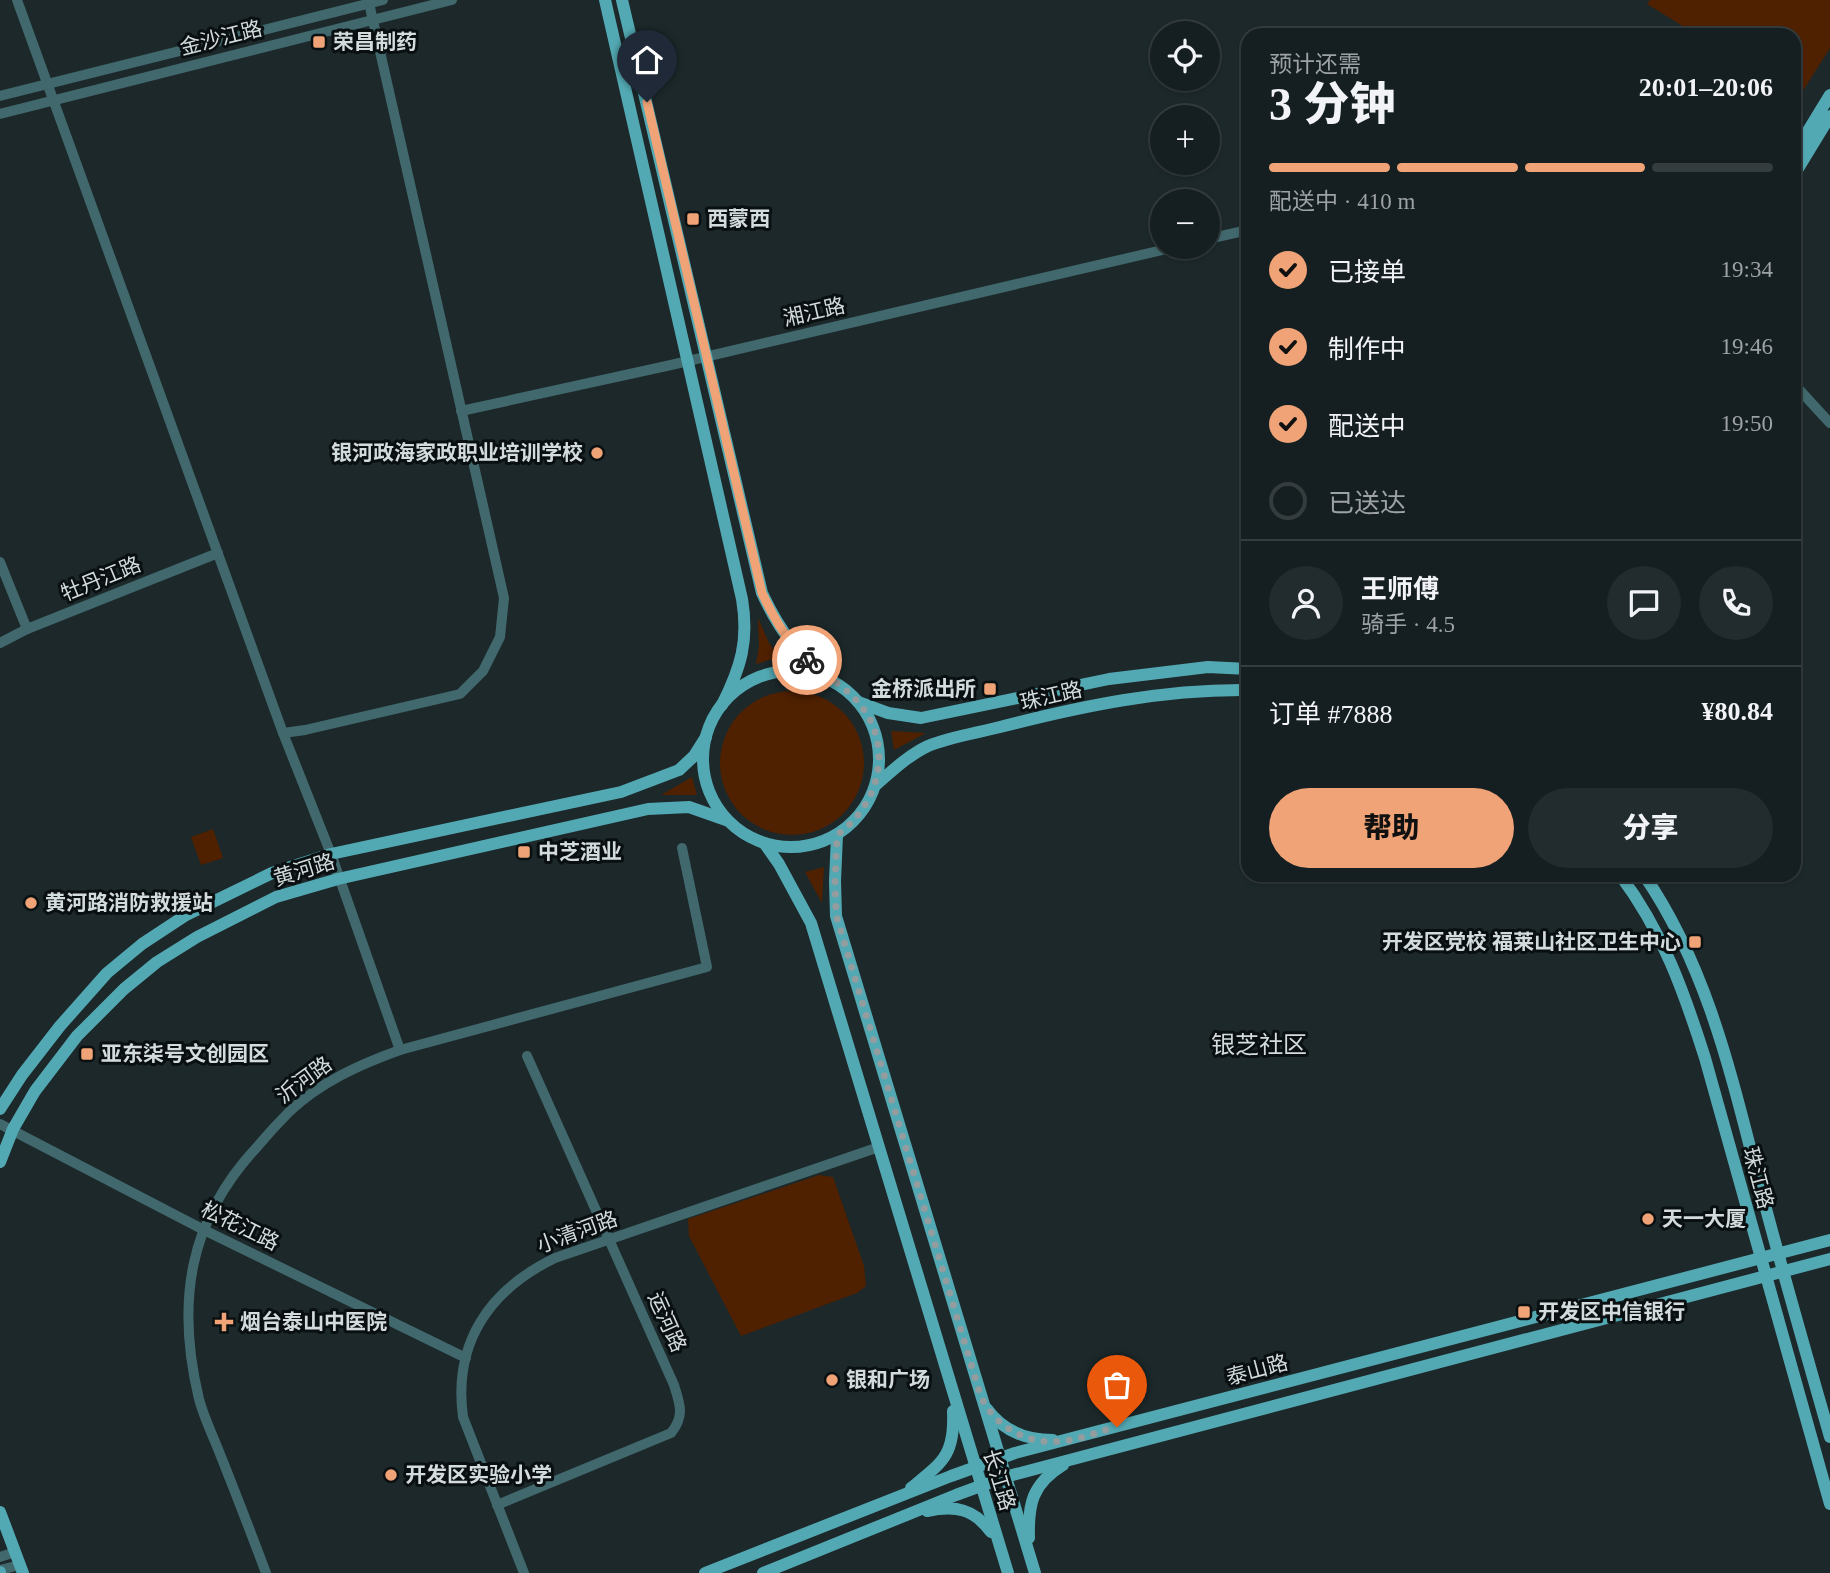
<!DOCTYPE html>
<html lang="zh">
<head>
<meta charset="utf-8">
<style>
  :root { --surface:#151e20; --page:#222b2d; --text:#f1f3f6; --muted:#9da2a5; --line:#343c3e; --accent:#efa376 }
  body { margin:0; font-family:"Times New Roman","Noto Sans SC",serif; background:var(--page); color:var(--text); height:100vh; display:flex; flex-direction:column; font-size:26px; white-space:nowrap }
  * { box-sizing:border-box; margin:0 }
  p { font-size:23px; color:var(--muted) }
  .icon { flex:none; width:38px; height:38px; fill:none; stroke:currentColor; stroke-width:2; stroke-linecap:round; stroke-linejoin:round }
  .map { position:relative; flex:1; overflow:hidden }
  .sheet { position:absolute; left:1241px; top:28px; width:560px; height:854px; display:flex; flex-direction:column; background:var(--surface); border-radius:21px; box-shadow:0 2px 5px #0004,0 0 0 2px var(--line) }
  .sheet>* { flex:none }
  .controls { position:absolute; left:1150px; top:21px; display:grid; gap:14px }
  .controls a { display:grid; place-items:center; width:70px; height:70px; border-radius:50%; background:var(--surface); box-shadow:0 2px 5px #0004,0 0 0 2px var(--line); font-size:35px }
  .pin { position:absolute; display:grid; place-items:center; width:60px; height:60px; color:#fff; margin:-72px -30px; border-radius:50% 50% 50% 0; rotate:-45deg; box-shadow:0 0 7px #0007 }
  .pin .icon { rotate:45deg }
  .courier { position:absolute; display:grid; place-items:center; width:70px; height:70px; margin:-35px; border:5px solid #efa376; border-radius:50%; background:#fff; color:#222; box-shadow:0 2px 9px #0007 }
  .head em { font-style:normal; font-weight:800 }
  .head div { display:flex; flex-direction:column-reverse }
  .head { display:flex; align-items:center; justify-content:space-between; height:119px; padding:0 28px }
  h1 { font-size:46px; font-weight:800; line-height:52px }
  .bar { display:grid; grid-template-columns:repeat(4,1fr); gap:10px 7px; align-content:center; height:84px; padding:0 28px }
  .bar i { height:9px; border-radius:5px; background:var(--line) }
  .bar .active { background:var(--accent) }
  .bar p { grid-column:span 4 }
  .line { display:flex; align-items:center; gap:18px; padding:0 28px; border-top:2px solid var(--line) }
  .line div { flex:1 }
  .round { display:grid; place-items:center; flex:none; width:74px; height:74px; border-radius:37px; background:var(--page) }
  ol { padding:0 28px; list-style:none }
  li { display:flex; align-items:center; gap:21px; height:77px }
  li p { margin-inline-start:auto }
  li .icon { padding:7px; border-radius:50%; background:var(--accent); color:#111; stroke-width:4 }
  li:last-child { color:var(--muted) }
  li i { width:38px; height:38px; border:4px solid var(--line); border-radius:50% }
  .primary-button { display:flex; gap:14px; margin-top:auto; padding:14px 28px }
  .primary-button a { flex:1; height:80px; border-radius:42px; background:var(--accent); color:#111; font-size:28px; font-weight:800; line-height:80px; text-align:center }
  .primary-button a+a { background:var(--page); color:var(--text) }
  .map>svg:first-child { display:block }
</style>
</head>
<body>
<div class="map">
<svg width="1830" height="1573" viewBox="0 0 1830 1573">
  <rect width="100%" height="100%" fill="#1c282a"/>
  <g fill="#502100">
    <path d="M 1650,0 L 1830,0 L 1830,48 L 1799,97 L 1794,94 L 1794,35 L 1697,35 L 1647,4 Z"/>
    <path d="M 758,618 L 769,643 L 780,657 L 756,664 L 759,646 Z"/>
    <circle cx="792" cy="763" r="72"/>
    <path d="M 891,731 L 926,733 L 894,750 Z"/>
    <path d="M 692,777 L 697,795 L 661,795 Z"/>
    <path d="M 213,829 L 223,858 L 201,865 L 191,837 Z"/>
    <path d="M 824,867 L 822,903 L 805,872 Z"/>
    <path d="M 819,1175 L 833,1177 L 864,1266 L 866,1286 L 857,1293 L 741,1336 L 689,1236 L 688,1219 Z"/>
  </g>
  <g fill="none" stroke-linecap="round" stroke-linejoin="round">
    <g stroke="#41686c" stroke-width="10">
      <path d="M 17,0 L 283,733 L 331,854 L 400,1050"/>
      <path d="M 0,96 L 383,0"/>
      <path d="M 0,114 L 452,0"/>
      <path d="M 1208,239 L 1248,230"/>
      <path d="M 1794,384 L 1830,423"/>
      <path d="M 461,411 L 671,365 L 1175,247"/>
      <path d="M 0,562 L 27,629"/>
      <path d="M 0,643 L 27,629 L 218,553"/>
      <path d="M 283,733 L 305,730 L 460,694 L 483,671 L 500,637 L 504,598 L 369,3"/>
      <path d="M 0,1124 L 204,1230 L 466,1358"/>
      <path d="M 497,1505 L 671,1433 C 685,1416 680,1404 674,1385 L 527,1056"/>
      <path d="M 0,1557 L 15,1552"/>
      <path d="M 0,1570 L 20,1565"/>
      <path d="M 266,1573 C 251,1533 236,1494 220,1454 C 213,1436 204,1418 199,1399 C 176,1303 188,1221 257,1147 C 267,1135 278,1123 289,1112 C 320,1082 361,1064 400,1050 L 707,967 L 682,848"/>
      <path d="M 524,1573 L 463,1417 C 453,1343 489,1290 555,1258 L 879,1147"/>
    </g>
    <g stroke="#53a9b3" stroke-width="12">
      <path d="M 605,0 L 742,599 C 749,641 741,667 722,705"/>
      <path d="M 622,0 L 762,593 C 783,638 797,651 835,683"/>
      <path d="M 1794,154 L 1830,95"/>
      <path d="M 1794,175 L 1830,116"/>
      <circle cx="791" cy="759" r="88"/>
      <path d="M 858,702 L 888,713 L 921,718 L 1109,679 L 1208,667 L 1248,669"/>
      <path d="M 877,784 C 893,770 909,755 928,746 C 950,737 977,733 1000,727 C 1082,706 1163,689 1248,690"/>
      <path d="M 837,835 L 835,881 L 836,916 L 1035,1573"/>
      <path d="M 765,844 L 779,864 L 811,923 L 1008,1573"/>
      <path d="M 1620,875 C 1663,932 1684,992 1705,1058 L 1830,1504"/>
      <path d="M 1644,875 C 1708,968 1732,1078 1760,1186 C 1782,1270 1806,1353 1830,1437"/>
      <path d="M 0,1109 L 22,1075 L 60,1026 L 107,973 L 142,944 L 186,915 L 272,873 L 331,854 L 621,792 L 679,770 L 694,756 L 706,737"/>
      <path d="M 0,1162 L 13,1129 L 35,1091 L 77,1036 L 124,989 L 157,962 L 197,937 L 276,897 L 338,879 L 648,809 L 689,807 L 726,820"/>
      <path d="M 987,1409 C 1003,1431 1027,1440 1053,1440"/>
      <path d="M 911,1488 C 943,1462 955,1455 953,1411"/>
      <path d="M 927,1511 C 956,1505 974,1509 991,1532"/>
      <path d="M 0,1512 L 23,1573"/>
      <path d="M 1029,1538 C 1028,1504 1032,1484 1063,1465"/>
      <path d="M 0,1572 L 0,1573"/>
      <path d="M 705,1573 L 951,1476 L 1015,1453 L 1830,1240"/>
      <path d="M 763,1573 L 956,1495 L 1005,1477 L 1830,1259"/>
    </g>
  </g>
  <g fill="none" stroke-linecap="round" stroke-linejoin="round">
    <path stroke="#939c9e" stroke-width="7" stroke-dasharray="0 12.6" d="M 807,660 C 824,674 844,686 858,702 C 895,745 880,804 837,835 L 835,881 L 836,915 L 981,1397 C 997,1429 1028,1445 1064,1441 C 1081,1439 1100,1431 1117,1427"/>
    <path stroke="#efa376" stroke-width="9" d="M 647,102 L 762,593 C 774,618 786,640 807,660"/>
  </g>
  <g fill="#efa376" stroke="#0a1011" stroke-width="2.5">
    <rect x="312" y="35" width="14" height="14" rx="3.5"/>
    <rect x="686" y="212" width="14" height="14" rx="3.5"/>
    <circle cx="597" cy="453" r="7"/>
    <rect x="983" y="682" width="14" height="14" rx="3.5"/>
    <rect x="517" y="845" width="14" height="14" rx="3.5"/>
    <circle cx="31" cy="903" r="7"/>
    <rect x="1688" y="935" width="14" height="14" rx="3.5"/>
    <rect x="80" y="1047" width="14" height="14" rx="3.5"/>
    <circle cx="1648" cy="1219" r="7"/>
    <rect x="1517" y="1305" width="14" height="14" rx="3.5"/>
    <path d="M220.5 1311.5h7v7h7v7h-7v7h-7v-7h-7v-7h7z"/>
    <circle cx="832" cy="1380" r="7"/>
    <circle cx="391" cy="1475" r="7"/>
  </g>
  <g text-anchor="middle" stroke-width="6" stroke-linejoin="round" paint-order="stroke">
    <g font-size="21" fill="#d3dbdc" stroke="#0a1011">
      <text transform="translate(221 38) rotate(-14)" y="7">金沙江路</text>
      <text transform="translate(814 312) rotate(-13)" y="7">湘江路</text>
      <text transform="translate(101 579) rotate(-22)" y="7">牡丹江路</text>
      <text transform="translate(1051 696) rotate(-13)" y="7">珠江路</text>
      <text transform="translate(304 870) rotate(-17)" y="7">黄河路</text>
      <text transform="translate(304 1080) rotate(-36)" y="7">沂河路</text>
      <text transform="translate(1758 1178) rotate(75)" y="7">珠江路</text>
      <text transform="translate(240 1226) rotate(26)" y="7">松花江路</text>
      <text transform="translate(577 1232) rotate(-20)" y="7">小清河路</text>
      <text transform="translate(667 1322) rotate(66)" y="7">运河路</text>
      <text transform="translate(1257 1370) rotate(-15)" y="7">泰山路</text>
      <text transform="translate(999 1480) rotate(73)" y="7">长江路</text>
    </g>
    <g font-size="21" font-weight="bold" fill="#d3dbdc" stroke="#0a1011" text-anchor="start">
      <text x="333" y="49">荣昌制药</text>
      <text x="707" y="226">西蒙西</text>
      <text x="583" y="460" text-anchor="end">银河政海家政职业培训学校</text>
      <text x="976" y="696" text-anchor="end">金桥派出所</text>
      <text x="538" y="859">中芝酒业</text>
      <text x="45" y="910">黄河路消防救援站</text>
      <text x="1681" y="949" text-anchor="end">开发区党校 福莱山社区卫生中心</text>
      <text x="101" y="1061">亚东柒号文创园区</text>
      <text x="1662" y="1226">天一大厦</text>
      <text x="1538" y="1319">开发区中信银行</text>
      <text x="240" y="1329">烟台泰山中医院</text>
      <text x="846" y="1387">银和广场</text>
      <text x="405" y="1482">开发区实验小学</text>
    </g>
    <g font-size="24" fill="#d3dbdc" stroke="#0a1011">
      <text x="1259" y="1053">银芝社区</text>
    </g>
  </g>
</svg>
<div class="controls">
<a><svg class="icon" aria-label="locate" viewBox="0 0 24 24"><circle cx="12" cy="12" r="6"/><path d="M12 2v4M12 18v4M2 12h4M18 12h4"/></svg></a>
<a>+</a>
<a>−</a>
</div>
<div class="pin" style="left:1117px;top:1427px;background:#ea580c"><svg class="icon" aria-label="bag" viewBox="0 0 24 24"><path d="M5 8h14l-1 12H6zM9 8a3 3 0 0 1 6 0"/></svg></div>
<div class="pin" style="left:647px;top:102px;background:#1f2937"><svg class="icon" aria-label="home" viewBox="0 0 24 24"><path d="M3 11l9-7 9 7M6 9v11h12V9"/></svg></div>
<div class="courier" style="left:807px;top:660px"><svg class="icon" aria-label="bike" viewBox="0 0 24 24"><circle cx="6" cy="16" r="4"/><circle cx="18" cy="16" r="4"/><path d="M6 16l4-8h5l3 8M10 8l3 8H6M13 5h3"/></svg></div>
<section class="sheet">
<div class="head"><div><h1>3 分钟</h1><p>预计还需</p></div><em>20:01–20:06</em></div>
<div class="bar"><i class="active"></i><i class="active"></i><i class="active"></i><i></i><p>配送中 · 410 m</p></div>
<ol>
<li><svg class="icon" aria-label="check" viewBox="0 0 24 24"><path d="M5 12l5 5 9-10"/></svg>已接单<p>19:34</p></li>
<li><svg class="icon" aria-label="check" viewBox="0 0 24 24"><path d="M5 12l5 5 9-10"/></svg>制作中<p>19:46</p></li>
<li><svg class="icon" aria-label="check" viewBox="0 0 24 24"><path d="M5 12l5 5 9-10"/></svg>配送中<p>19:50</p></li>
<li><i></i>已送达</li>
</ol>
<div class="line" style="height:126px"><a class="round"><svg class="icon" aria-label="person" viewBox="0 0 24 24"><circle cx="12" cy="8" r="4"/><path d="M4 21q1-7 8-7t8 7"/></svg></a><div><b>王师傅</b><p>骑手 · 4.5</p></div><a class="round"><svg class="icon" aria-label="chat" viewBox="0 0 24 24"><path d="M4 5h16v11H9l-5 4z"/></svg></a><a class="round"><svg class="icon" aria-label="phone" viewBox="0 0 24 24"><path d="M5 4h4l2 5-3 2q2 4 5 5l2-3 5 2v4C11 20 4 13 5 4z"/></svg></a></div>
<div class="line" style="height:91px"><div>订单 #7888</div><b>¥80.84</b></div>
<div class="primary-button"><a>帮助</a><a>分享</a></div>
</section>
</div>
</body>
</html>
